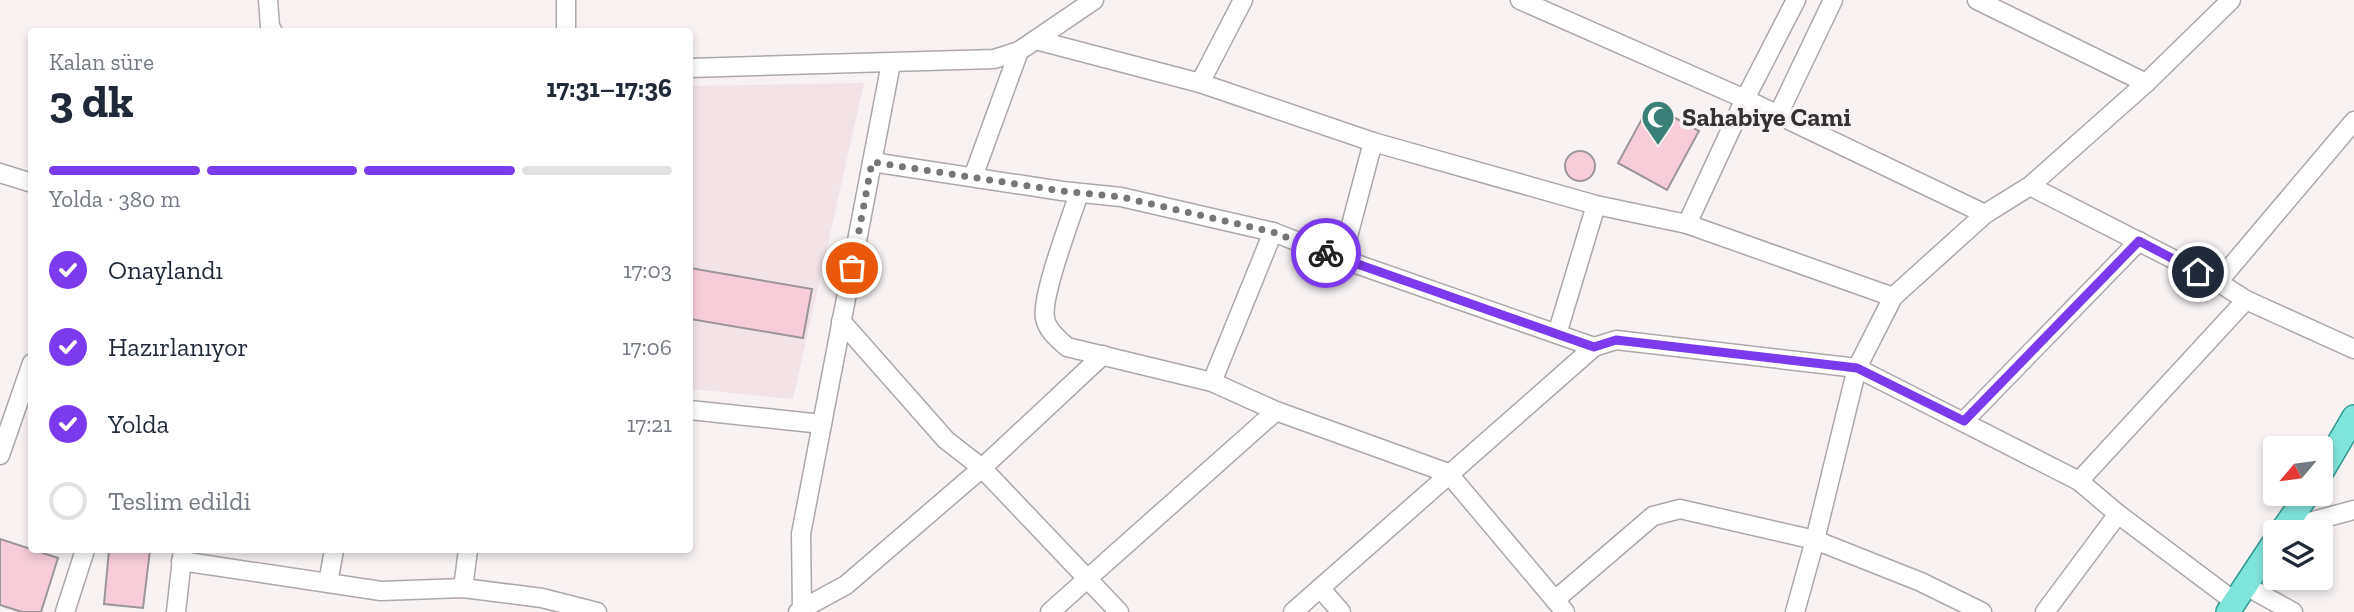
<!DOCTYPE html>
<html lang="tr">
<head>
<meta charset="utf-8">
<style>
  :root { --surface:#fff; --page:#f2f2f3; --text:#1f2937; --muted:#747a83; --line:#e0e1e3; --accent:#7c3aed }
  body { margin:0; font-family:"Zilla Slab",serif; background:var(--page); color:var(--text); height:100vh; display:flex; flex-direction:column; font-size:26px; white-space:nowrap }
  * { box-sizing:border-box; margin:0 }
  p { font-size:23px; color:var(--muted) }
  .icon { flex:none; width:38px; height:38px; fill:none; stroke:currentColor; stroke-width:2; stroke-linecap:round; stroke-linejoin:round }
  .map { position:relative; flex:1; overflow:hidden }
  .panel { position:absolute; left:28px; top:28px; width:665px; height:525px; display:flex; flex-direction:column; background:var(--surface); border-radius:7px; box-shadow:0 4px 10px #0003 }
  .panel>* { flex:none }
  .needle { width:46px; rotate:241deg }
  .controls { position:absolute; left:2263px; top:436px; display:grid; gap:14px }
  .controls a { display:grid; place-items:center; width:70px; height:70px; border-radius:7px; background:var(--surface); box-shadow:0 4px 10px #0003; font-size:35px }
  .pin { position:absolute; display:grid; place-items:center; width:60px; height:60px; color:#fff; margin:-30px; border:4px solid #fff; border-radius:50%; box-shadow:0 2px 7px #0007 }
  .courier { position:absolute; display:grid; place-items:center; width:70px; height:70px; margin:-35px; border:5px solid #7c3aed; border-radius:50%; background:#fff; color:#222; box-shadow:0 2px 9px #0007 }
  .overview em { font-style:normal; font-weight:800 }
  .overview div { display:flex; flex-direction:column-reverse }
  .overview { display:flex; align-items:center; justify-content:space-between; height:119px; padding:0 21px }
  h1 { font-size:46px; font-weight:800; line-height:52px }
  .bar { display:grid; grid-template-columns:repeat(4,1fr); gap:10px 7px; align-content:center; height:84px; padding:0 21px }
  .bar i { height:9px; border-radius:5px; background:var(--line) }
  .bar .active { background:var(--accent) }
  .bar p { grid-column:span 4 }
  ol { padding:0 21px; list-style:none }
  li { display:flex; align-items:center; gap:21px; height:77px }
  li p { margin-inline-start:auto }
  li .icon { padding:7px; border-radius:50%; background:var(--accent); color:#fff; stroke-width:4 }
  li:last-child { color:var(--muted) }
  li i { width:38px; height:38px; border:4px solid var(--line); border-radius:50% }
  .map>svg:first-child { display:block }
</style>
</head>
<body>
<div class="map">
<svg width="2354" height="612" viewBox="0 0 2354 612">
  <rect width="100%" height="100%" fill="#f8f2f3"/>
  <path fill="#f2e3e7" d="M 864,83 L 793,399 L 690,389 L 690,86 Z"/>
  <g fill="#f8cdd9" stroke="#9b9697" stroke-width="2">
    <path d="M 1650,104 L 1699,131 L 1667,190 L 1618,163 Z"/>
    <circle cx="1580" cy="166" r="15"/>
    <path d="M 690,268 L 812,289 L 803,338 L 690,319 Z"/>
    <path d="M 0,539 L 58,558 L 41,612 L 22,612 L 0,605 Z"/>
    <path d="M 109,550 L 150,550 L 143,608 L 104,604 Z"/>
  </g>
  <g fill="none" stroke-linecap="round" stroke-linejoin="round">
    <defs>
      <g id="minor">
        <path d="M 268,0 L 270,26 L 273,32"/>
        <path d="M 566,0 L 566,32"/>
        <path d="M 1520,0 L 1745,99 L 1985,214"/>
        <path d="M 1977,0 L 2146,83"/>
        <path d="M 1036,40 L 1200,83 L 1373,142 L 1596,205 L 1687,224 L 1893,297"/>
        <path d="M 690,68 L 994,59 L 1019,51 L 1094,0"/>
        <path d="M 1200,83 L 1243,0"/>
        <path d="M 1778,115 L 1833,0"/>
        <path d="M 872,162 L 1062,191 L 1121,197 L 1273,232 L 1342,259 L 1594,347"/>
        <path d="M 0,173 L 32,183"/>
        <path d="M 973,177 L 1019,51"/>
        <path d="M 2030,186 L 2218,282 L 2246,300 L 2354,349"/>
        <path d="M 1079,193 C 1071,219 1041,295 1045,318 C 1047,330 1058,339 1067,347 L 1212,382 L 1276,411 L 1448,473 L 1565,612"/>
        <path d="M 1687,224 L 1745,99 L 1796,0"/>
        <path d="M 1342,259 L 1373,142"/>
        <path d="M 2218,282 L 2354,121"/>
        <path d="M 841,321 L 946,440 L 982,468 L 1119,612"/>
        <path d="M 1557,334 L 1596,205"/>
        <path d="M 1212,382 L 1273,232"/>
        <path d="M 690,410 L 822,424"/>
        <path d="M 1964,421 L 2139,241"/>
        <path d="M 0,455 L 32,363"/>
        <path d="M 2079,481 L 2246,300"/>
        <path d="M 2283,529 L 2354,510"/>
        <path d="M 181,561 L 381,591 L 463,588 L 542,598 L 597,612"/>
        <path d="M 328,583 L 334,550"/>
        <path d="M 2246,586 L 2293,612"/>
        <path d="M 463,588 L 468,550"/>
        <path d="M 1320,588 L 1341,612"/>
        <path d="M 1555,600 L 1653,516 L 1680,509 L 1815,540 L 1921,582 L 1982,612"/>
        <path d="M 802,609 L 846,585 L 982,468 L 1103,355"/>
        <path d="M 65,612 L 85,550"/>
        <path d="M 176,612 L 183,550"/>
        <path d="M 798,612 L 802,609 L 801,534 L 891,63"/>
        <path d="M 1050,612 L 1276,411"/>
        <path d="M 1293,612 L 1594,347 L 1616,340 L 1857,368 L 2079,481 L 2118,514 L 2235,602"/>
        <path d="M 1795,612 L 1815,540 L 1857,368 L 1893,297 L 1985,214 L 2030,186 L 2146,83 L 2231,0"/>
        <path d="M 2045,612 L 2118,514"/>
      </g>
      <g id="major">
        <path d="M 2320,475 L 2354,417"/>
        <path d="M 2281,532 L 2308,494"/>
        <path d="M 2228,612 L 2275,541"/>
      </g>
    </defs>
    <use href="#minor" stroke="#ada7a8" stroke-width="21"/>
    <use href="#major" stroke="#2f9a8f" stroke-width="26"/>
    <use href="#minor" stroke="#fff" stroke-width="18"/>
    <use href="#major" stroke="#81e4da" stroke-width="23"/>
  </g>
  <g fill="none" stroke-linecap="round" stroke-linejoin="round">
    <path stroke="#787575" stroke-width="7" stroke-dasharray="0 12.6" d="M 852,268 L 872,162 L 1062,191 L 1121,197 L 1273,232 L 1326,253"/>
    <path stroke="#7c3aed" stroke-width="9" d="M 1326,253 L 1594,347 L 1616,340 L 1857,368 L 1964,421 L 2139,241 L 2198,272"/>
  </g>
  <defs>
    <symbol id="mosque-pin" viewBox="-11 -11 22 30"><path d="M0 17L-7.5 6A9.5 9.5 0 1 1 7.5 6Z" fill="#3a8077" stroke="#f8f2f3"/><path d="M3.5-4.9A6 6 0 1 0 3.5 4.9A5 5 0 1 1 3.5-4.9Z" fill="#fff"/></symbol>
  </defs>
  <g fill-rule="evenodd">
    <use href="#mosque-pin" x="1639" y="98" width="38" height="52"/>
  </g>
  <g text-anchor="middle" stroke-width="7" stroke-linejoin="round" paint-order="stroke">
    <g font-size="26" font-weight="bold" fill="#333131" stroke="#f8f2f3" text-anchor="start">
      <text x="1682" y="126">Sahabiye Cami</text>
    </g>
  </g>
</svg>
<div class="controls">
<a><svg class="needle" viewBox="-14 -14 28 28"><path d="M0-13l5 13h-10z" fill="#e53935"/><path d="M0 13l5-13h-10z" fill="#747a83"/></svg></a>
<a><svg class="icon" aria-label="layers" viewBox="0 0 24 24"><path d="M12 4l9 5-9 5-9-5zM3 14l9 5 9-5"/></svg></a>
</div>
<div class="pin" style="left:852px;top:268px;background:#ea580c"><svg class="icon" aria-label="bag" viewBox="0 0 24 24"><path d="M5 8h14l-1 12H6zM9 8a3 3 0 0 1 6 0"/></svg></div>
<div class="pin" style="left:2198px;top:272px;background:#1f2937"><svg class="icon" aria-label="home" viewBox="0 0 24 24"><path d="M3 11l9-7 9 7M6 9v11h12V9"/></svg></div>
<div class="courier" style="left:1326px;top:253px"><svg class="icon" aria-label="bike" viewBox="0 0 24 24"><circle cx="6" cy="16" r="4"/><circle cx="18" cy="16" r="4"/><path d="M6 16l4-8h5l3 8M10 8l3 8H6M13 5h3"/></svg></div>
<section class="panel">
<div class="overview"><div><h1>3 dk</h1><p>Kalan süre</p></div><em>17:31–17:36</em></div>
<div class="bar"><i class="active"></i><i class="active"></i><i class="active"></i><i></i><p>Yolda · 380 m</p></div>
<ol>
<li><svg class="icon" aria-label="check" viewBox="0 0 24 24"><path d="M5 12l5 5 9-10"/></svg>Onaylandı<p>17:03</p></li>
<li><svg class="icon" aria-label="check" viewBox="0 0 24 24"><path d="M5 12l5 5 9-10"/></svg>Hazırlanıyor<p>17:06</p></li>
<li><svg class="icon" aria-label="check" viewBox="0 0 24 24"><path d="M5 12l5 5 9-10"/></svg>Yolda<p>17:21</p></li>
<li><i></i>Teslim edildi</li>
</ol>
</section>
</div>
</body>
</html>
